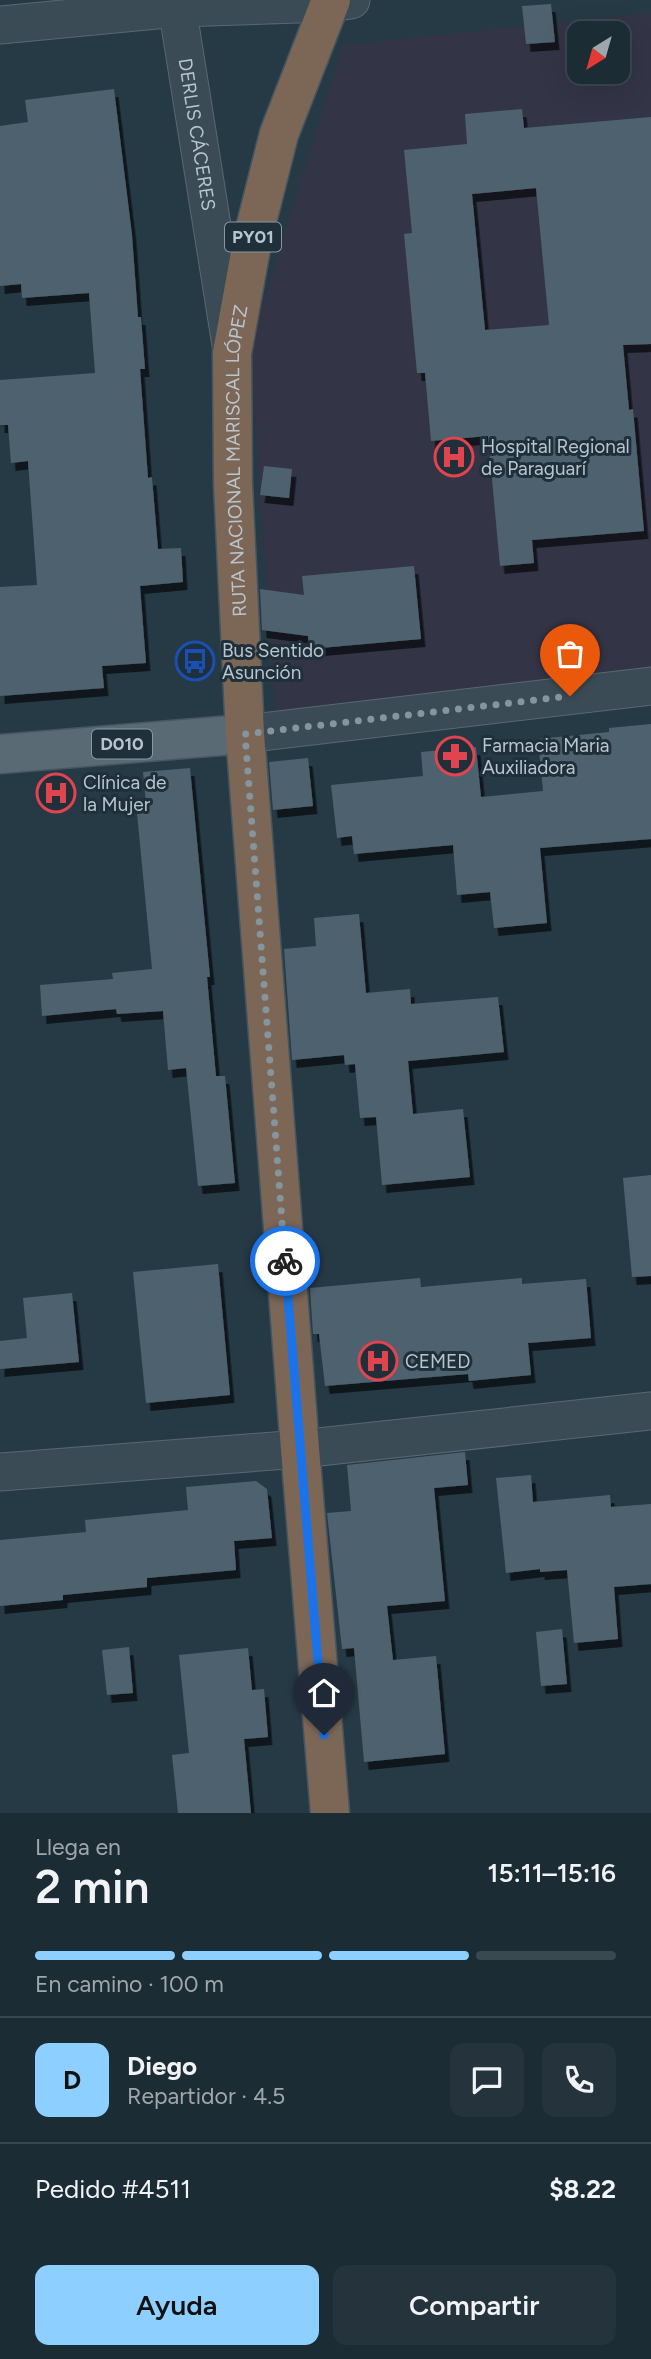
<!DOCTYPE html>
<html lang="es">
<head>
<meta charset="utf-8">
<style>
  :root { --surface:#1c2c34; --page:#25343c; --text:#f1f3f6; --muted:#a0a7ac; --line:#3a484f; --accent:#8dcfff }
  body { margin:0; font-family:Figtree,sans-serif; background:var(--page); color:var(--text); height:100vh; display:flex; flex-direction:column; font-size:26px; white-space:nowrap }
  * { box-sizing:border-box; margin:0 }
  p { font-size:23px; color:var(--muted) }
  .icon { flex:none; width:38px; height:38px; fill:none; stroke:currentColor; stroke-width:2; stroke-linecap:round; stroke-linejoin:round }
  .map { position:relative; height:1813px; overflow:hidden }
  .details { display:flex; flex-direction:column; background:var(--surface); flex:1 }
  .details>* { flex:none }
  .needle { width:46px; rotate:217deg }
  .controls { position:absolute; left:567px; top:21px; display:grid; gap:14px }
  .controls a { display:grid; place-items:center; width:63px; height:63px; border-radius:14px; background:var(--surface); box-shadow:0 7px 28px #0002,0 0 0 2px var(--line); font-size:35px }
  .pin { position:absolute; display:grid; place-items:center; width:60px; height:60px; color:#fff; margin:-72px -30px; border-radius:50% 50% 50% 0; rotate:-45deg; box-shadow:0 0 7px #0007 }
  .pin .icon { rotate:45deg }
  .courier { position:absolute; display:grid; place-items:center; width:70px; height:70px; margin:-35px; border:5px solid #1a73e8; border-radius:50%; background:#fff; color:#222; box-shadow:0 2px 9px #0007 }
  .overview em { font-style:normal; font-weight:600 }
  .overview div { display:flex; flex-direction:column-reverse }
  .overview { display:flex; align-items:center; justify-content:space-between; height:119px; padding:0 35px }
  h1 { font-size:46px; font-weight:600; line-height:52px }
  .bar { display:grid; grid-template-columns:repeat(4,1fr); gap:10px 7px; align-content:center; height:84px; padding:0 35px }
  .bar i { height:9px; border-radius:5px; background:var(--line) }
  .bar .active { background:var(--accent) }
  .bar p { grid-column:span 4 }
  .line { display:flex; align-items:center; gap:18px; padding:0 35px; border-top:2px solid var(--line) }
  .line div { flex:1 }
  .round { display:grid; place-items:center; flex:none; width:74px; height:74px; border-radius:14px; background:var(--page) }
  .action { display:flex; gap:14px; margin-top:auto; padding:14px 35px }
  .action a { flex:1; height:80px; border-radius:14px; background:var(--accent); color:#111; font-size:28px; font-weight:600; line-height:80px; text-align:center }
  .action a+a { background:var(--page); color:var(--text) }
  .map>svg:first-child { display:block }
</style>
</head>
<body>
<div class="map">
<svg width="651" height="1813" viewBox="0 0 651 1813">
  <defs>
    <filter id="shadow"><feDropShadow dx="4.5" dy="8" stdDeviation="0" flood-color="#0009"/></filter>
  </defs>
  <rect width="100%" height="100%" fill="#263a46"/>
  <path fill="#333446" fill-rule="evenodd" d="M 651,13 L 651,674 L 277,721 L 249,349 L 343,45 ZM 579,33 L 618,33 L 618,72 L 579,72 Z"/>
  <g fill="#4d626e" fill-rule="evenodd" filter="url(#shadow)">
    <path d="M 551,4 L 555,42 L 526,44 L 522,6 Z"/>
    <path d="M 114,89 L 132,235 L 138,317 L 141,317 L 145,369 L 140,369 L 148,478 L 152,477 L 158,549 L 181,548 L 183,582 L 140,586 L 146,663 L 102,666 L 104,688 L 0,696 L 0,587 L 37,585 L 28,461 L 11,463 L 8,425 L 0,425 L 0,380 L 95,373 L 89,293 L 22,298 L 21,284 L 0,286 L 0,126 L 28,122 L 25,100 Z"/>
    <path d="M 522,109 L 524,128 L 651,117 L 651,344 L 623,345 L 629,410 L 633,409 L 644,531 L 532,540 L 534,563 L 500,566 L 488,436 L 431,441 L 425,373 L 417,373 L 404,234 L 412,233 L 404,150 L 467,144 L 465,114 ZM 536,188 L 549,325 L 485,330 L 472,194 Z"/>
    <path d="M 264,466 L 292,469 L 289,498 L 260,495 Z"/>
    <path d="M 414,566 L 421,639 L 309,649 L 308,636 L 262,630 L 260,589 L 304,595 L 302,576 Z"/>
    <path d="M 651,724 L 651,839 L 540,848 L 547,923 L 494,928 L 490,892 L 457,895 L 453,845 L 354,854 L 352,836 L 337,838 L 331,785 L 423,776 L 421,752 L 476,747 L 481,797 L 543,791 L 538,739 L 609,732 L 609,728 Z"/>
    <path d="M 308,758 L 313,806 L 273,810 L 269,762 Z"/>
    <path d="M 190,768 L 210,977 L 207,977 L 216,1076 L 225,1076 L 235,1183 L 198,1186 L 186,1068 L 168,1070 L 163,1011 L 117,1014 L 116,1009 L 42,1016 L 40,985 L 113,979 L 112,973 L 152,969 L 137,813 L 147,812 L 143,772 Z"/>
    <path d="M 359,914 L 366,993 L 410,989 L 411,1004 L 498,997 L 504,1052 L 408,1061 L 413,1114 L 463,1109 L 470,1177 L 382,1185 L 376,1117 L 360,1118 L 355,1064 L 345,1065 L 344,1055 L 292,1060 L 284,949 L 316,946 L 314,918 Z"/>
    <path d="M 651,1175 L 651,1276 L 632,1277 L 623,1178 Z"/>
    <path d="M 218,1264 L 230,1395 L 146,1403 L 133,1272 Z"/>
    <path d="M 420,1278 L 421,1287 L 522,1278 L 522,1284 L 586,1279 L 591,1338 L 528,1343 L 531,1375 L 469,1381 L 468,1374 L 325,1386 L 319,1334 L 313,1334 L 310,1288 Z"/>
    <path d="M 72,1293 L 79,1362 L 0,1369 L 0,1341 L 27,1338 L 23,1298 Z"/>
    <path d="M 465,1452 L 468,1485 L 434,1488 L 445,1601 L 387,1606 L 393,1660 L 436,1656 L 445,1754 L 364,1762 L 354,1648 L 342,1649 L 327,1513 L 351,1511 L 347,1465 Z"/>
    <path d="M 531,1475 L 533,1502 L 610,1495 L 611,1507 L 651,1504 L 651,1584 L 614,1587 L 618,1639 L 574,1643 L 567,1570 L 540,1572 L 540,1569 L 506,1573 L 496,1478 Z"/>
    <path d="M 256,1481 L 267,1489 L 272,1538 L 234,1541 L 236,1570 L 147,1578 L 147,1587 L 63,1595 L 63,1600 L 0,1606 L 0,1540 L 86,1532 L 85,1520 L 188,1510 L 186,1487 Z"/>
    <path d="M 562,1629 L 567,1684 L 541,1686 L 536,1632 Z"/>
    <path d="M 129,1647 L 133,1693 L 107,1695 L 102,1650 Z"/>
    <path d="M 248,1648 L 252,1690 L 264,1689 L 268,1737 L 244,1739 L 251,1813 L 178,1813 L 172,1755 L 189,1753 L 179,1655 Z"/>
  </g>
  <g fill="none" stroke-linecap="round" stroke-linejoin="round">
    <defs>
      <g id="minor">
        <path id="s1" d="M 176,0 L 231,345"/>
        <path d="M 0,25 L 177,8 L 329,3 L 351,0"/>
        <path d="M 245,734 L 651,686"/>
        <path d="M 0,1472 L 300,1449 L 651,1411"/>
      </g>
      <path id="major" d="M 0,754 L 245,734"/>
      <g id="highway">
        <path id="s2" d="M 330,1813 L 300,1449 L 245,734 L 233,484 L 232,353 L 253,237 L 279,134 L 331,0"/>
      </g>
    </defs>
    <use href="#minor" stroke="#596872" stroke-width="39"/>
    <use href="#major" stroke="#475761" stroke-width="41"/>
    <use href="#highway" stroke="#455560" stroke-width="41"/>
    <use href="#minor" stroke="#3b4b55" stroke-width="37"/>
    <use href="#major" stroke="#596a75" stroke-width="38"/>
    <use href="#highway" stroke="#7c6757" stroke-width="38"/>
  </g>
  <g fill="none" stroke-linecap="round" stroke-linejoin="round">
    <path stroke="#86949e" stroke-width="7" stroke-dasharray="0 12.6" d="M 285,1261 L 245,734 L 570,696"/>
    <path stroke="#1a73e8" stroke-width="9" d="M 285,1261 L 324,1735"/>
  </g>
  <defs>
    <symbol id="hospital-ring" viewBox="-11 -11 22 22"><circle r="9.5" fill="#1f303b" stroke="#e0444e" stroke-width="1.5"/><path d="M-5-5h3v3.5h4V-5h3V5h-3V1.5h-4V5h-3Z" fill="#e0444e"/></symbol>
    <symbol id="bus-ring" viewBox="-11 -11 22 22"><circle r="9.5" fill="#1f303b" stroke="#1a4fb4" stroke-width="1.5"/><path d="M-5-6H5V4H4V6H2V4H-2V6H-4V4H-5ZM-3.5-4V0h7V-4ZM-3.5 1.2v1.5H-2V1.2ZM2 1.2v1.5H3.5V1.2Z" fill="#1a4fb4"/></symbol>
    <symbol id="pharmacy-ring" viewBox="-11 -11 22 22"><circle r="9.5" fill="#1f303b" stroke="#e0444e" stroke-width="1.5"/><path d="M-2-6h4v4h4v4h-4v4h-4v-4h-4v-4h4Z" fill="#e0444e"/></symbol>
  </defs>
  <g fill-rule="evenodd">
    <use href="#hospital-ring" x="432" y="435" width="44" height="44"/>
    <use href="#bus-ring" x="173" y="639" width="44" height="44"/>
    <use href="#pharmacy-ring" x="433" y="734" width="44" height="44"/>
    <use href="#hospital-ring" x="34" y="771" width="44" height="44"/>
    <use href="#hospital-ring" x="356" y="1339" width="44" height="44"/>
  </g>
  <g text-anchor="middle" stroke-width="6" stroke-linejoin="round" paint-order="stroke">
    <g fill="#1f303b" stroke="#8b98a2" stroke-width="2">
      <rect x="225" y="222.5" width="56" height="29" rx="5"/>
      <rect x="92" y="729.5" width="60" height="29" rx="5"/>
    </g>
    <g font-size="18" font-weight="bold" fill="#b9c5ce">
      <text x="253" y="243">PY01</text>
      <text x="122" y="750">D010</text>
    </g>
    <g font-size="19" fill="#b9c5ce" stroke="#1f303b">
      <text dy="7" stroke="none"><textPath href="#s1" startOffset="136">DERLIS CÁCERES</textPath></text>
      <text dy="7" stroke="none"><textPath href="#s2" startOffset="1356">RUTA NACIONAL MARISCAL LÓPEZ</textPath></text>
    </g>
    <g font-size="19" fill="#b9c5ce" stroke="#1f303b" text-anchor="start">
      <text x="481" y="453">Hospital Regional<tspan x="481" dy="22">de Paraguarí</tspan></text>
      <text x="222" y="657">Bus Sentido<tspan x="222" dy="22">Asunción</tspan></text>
      <text x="482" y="752">Farmacia Maria<tspan x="482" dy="22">Auxiliadora</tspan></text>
      <text x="83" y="789">Clínica de<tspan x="83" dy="22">la Mujer</tspan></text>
      <text x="405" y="1368">CEMED</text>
    </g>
  </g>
</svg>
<div class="controls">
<a><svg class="needle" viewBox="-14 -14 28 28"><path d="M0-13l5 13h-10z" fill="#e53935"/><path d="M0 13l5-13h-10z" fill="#a0a7ac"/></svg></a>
</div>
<div class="pin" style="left:570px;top:696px;background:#ea580c"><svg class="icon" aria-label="bag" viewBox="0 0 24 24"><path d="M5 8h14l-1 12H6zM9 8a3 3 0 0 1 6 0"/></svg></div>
<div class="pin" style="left:324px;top:1735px;background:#1f2937"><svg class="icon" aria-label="home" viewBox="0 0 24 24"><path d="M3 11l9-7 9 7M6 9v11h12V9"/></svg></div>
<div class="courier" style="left:285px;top:1261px"><svg class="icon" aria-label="bike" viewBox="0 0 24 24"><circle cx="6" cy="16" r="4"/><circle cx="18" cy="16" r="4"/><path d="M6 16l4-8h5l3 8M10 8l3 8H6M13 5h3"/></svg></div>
</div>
<section class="details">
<div class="overview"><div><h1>2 min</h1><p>Llega en</p></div><em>15:11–15:16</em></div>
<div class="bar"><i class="active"></i><i class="active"></i><i class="active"></i><i></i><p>En camino · 100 m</p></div>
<div class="line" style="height:126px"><b class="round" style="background:var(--accent);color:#111">D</b><div><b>Diego</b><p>Repartidor · 4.5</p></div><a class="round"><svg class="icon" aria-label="chat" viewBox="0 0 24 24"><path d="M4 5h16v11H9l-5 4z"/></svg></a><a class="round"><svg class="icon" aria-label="phone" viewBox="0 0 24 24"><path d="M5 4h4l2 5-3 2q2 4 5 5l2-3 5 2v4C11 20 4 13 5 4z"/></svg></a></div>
<div class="line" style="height:91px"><div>Pedido #4511</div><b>$8.22</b></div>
<div class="action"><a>Ayuda</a><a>Compartir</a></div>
</section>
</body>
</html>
